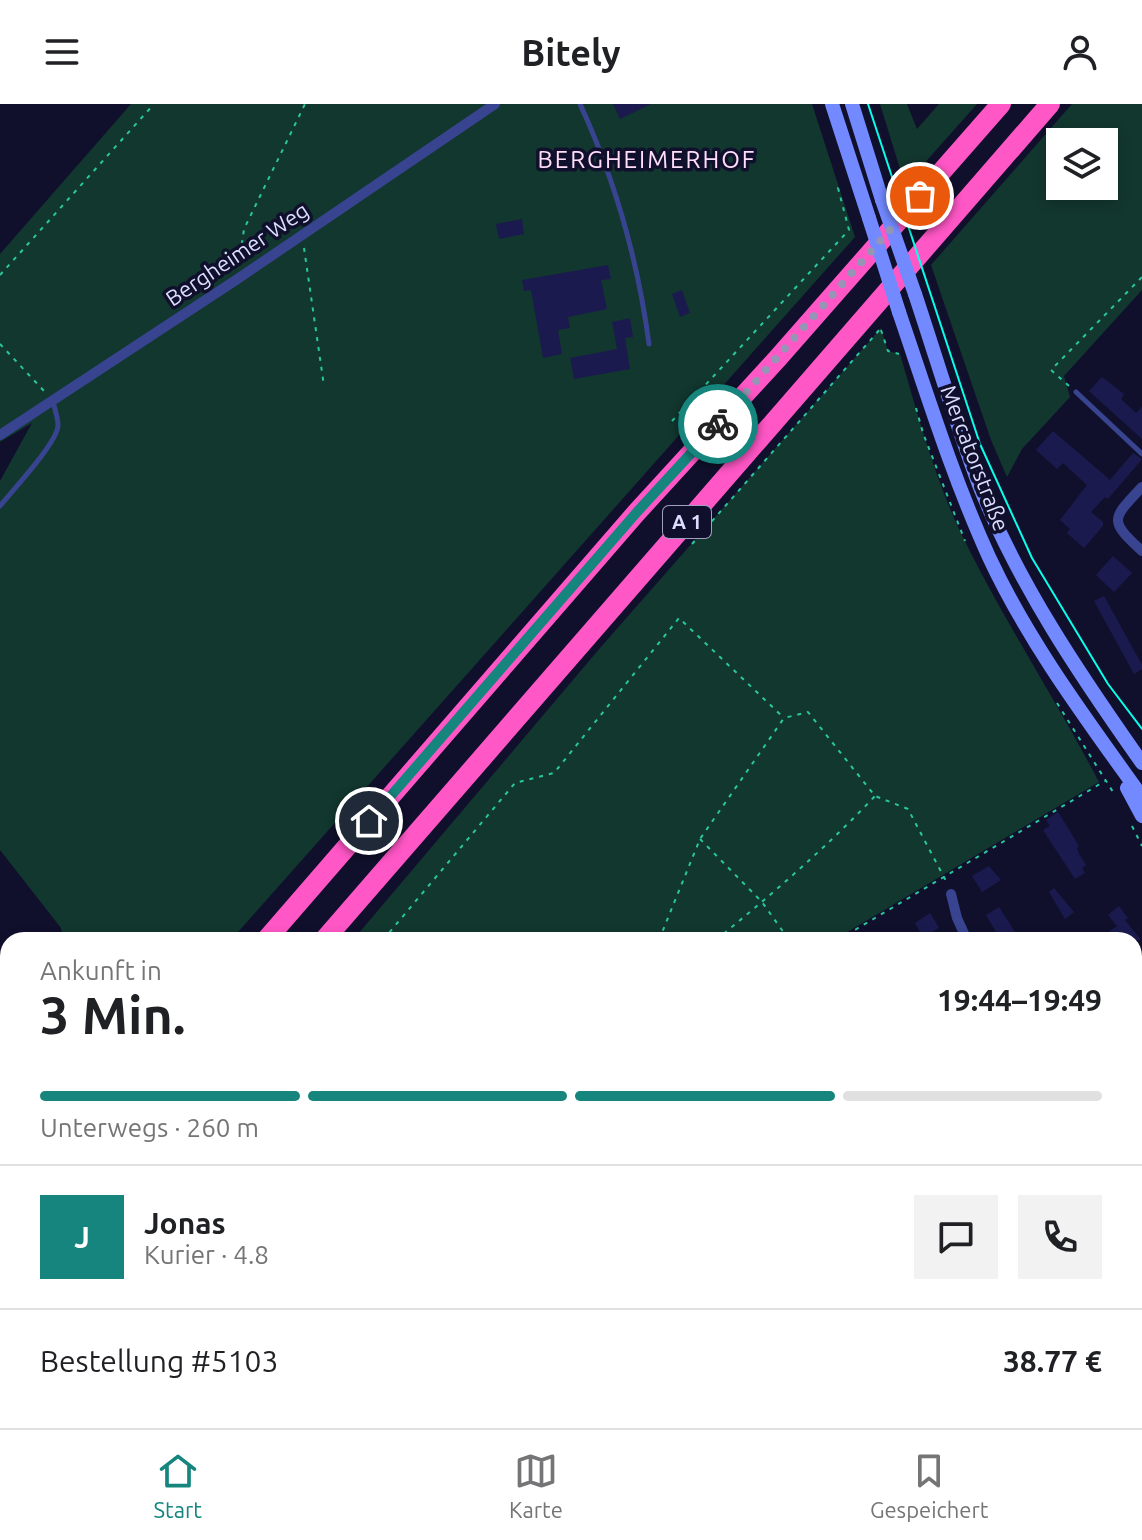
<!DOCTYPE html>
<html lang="de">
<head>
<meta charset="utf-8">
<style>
  :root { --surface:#fff; --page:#f2f2f2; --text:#202124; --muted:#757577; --line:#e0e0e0; --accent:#15857e }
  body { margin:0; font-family:Ubuntu,sans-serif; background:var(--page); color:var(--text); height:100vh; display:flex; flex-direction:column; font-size:30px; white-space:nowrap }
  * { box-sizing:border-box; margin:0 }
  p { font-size:26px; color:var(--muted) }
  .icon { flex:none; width:44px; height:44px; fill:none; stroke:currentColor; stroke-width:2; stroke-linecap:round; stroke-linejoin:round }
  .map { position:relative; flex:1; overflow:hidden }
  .sheet { position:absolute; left:0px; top:828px; width:1142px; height:496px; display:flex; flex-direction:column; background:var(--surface); border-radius:24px 24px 0 0; box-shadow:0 4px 12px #0003 }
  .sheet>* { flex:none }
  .buttons { position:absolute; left:1046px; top:24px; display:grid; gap:16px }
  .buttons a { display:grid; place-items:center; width:72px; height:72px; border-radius:0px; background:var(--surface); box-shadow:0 4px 12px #0003; font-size:40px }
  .pin { position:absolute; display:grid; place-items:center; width:68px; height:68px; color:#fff; margin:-34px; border:4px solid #fff; border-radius:50%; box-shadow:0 2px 8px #0007 }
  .courier { position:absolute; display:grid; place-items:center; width:80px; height:80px; margin:-40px; border:6px solid #15857e; border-radius:50%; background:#fff; color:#222; box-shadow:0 2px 10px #0007 }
  .head em { font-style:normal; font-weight:700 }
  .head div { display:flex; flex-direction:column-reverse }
  .head { display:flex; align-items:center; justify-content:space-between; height:136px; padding:0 40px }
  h1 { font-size:52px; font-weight:700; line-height:60px }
  .bar { display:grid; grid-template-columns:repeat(4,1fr); gap:12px 8px; align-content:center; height:96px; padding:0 40px }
  .bar i { height:10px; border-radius:6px; background:var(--line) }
  .bar .current { background:var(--accent) }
  .bar p { grid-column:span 4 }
  .line { display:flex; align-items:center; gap:20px; padding:0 40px; border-top:2px solid var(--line) }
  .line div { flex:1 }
  .round { display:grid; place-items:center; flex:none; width:84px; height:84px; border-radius:0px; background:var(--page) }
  header { display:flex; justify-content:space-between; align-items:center; height:104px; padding:0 40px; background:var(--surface); font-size:36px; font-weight:700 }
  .dock { display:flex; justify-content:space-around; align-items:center; height:112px; border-top:2px solid var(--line); background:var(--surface); font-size:22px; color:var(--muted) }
  .dock a { display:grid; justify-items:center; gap:4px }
  .dock .current { color:var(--accent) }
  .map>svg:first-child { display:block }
</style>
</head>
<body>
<header><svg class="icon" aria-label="menu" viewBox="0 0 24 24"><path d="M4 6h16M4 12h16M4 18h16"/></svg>Bitely<svg class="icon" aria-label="person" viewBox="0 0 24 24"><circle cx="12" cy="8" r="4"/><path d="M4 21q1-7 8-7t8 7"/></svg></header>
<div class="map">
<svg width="1142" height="1324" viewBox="0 0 1142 1324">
  <rect width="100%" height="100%" fill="#10102d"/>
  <g fill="#12372f" fill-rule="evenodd">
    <path d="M 131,0 L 812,0 L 855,133 L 231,836 L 64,836 L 61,824 L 0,746 L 0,377 L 32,319 L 0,338 L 0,150 Z"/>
    <path d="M 880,0 L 907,0 L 917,25 L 939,0 L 977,0 L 905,81 Z"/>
    <path d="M 1072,0 L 1142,0 L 1142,186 L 1064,272 L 1070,293 L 1022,345 L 1007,373 L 991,336 L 931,161 ZM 1060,38 L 1104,38 L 1104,82 L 1060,82 Z"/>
    <path d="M 881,224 L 888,247 L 900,250 C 917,308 933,368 958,423 C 1000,511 1054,592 1099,678 L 834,836 L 353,836 L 600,544 Z"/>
    <path d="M 8,928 L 8,1072 L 0,1080 L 0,929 Z"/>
    <path d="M 8,1209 L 8,1316 L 241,1316 L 247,1324 L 0,1324 L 0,1218 Z"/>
  </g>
  <g fill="#1b1a4f">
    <path d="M 613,0 L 651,0 L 620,15 Z"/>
    <path d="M 522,115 L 524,130 L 499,135 L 496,120 Z"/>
    <path d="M 608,161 L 611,175 L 601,176 L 607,205 L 568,213 L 570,224 L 558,226 L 562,250 L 543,254 L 531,186 L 524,187 L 522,176 Z"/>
    <path d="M 682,186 L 690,209 L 680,213 L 672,190 Z"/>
    <path d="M 630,214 L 633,233 L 625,234 L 630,265 L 574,275 L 570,254 L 617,245 L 612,218 Z"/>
    <path d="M 1102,273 L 1124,290 L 1121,295 L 1136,309 L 1142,303 L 1142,335 L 1089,287 Z"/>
    <path d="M 1053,327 L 1110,376 L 1133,349 L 1142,355 L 1108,395 L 1105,393 L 1091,408 L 1103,418 L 1103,422 L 1084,444 L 1067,429 L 1070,425 L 1060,416 L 1087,381 L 1063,359 L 1057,365 L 1036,346 Z"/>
    <path d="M 1113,452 L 1132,469 L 1114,488 L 1096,471 Z"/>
    <path d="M 1104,492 L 1142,561 L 1142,565 L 1134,570 L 1094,497 Z"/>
    <path d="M 1058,708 L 1079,742 L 1077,744 L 1079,750 L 1086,761 L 1082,764 L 1085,769 L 1075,775 L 1043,726 L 1050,722 L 1046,716 Z"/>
    <path d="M 989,762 L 1001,776 L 982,788 L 972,772 Z"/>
    <path d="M 1054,784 L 1074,808 L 1065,815 L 1049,788 Z"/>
    <path d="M 1119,802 L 1128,814 L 1125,816 L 1141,836 L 1112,836 L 1107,829 L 1117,822 L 1108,811 Z"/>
    <path d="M 999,803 L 1008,817 L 1020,836 L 1001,836 L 986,811 Z"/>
    <path d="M 930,809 L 939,824 L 923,833 L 915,819 Z"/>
  </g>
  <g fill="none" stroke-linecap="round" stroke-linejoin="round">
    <g stroke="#29c6a0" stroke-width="2" stroke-dasharray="4 6" stroke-linecap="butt">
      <path d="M 304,144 L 324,282"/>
      <path d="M 239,160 L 244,125 L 305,0"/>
      <path d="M 0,171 L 154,0"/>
      <path d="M 881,226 L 888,247 L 899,250"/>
      <path d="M 0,240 L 44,287"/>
      <path d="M 1069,282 L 1051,266 L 1142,173"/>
      <path d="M 916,304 L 923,329 L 965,437"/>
      <path d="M 672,317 L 849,126 L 838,84 L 843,82"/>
      <path d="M 692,440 L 881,224"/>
      <path d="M 1057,599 L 1113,688"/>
      <path d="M 1132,722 L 1142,742"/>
      <path d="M 700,735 L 762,798 L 789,836"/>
      <path d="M 383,836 L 515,679 L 554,669 L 679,514 L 784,614"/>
      <path d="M 659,836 L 700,735 L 784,614 L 808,608 L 875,692 L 908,705 L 946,777"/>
      <path d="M 716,836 C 771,791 826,744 875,692"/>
      <path d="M 838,836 L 1105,677"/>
      <path d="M 0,1263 L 8,1254"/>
    </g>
    <g stroke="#38448f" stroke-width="5">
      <path d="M 580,0 C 615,76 638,157 649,240"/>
      <path d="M 1076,288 L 1142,350"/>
      <path d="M 0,402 C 13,386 58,338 58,321 C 58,313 54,304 53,296"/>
    </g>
    <g stroke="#38448f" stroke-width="10">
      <path d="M 0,331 L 236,176 L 495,0"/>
      <path d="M 1142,383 C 1112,415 1108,416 1142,447"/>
      <path d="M 951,790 L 957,814 L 967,836"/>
      <path d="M 1134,1016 L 1142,1021"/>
      <path d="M 342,1316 L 348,1324"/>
      <path d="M 532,1316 L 537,1324"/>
      <path d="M 812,1316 L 818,1324"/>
      <path d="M 382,1324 L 393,1316"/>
    </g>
    <g stroke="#38448f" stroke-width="14">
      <path d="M 1134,1185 L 1142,1176"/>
      <path d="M 1009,1324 L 1016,1316"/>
    </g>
    <g stroke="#7389ff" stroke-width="14">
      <path d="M 832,0 L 869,114"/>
      <path d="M 852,0 L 882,96"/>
      <path d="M 915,190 C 936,253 955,318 979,381 C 1019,481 1080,571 1142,659"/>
      <path d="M 899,208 C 927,290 953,374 989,453 C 1029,539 1087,616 1142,693"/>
      <path d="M 1127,684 L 1142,712"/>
    </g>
    <g stroke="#ff57c6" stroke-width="20">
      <path d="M 266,836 L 637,408 L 778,254 L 1001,0"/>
      <path d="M 324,836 L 1050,0"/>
      <path d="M 0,1126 L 8,1118"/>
      <path d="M 0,1186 L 8,1178"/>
    </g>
    <path stroke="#08ffeb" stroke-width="2" d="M 868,0 L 980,340 L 1032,454 L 1108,580 L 1142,625"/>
    <g stroke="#7389ff" stroke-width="14">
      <path d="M 882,96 L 915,190"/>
      <path d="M 869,114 L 899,208"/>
    </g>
  </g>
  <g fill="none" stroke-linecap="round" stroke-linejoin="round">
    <path stroke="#9596b6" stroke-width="8" stroke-dasharray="0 14.4" d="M 718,320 L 920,92"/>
    <path stroke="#15857e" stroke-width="10" d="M 369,717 L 637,408 L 718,320"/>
  </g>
  <g text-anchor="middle" stroke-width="7" stroke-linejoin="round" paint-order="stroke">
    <rect fill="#10102d" stroke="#9fa0c0" stroke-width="2" x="663" y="402" width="48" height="32" rx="6"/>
    <g font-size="20" font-weight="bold" fill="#dcdeff">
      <text x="687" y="425">A 1</text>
    </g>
    <g font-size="22" fill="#dcdeff" stroke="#10102d">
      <text transform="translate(237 150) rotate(-34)" y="8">Bergheimer Weg</text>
      <text transform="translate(975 354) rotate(69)" y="8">Mercatorstraße</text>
    </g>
    <g font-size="24" letter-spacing="2" fill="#ffdef9" stroke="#10102d">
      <text x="647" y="64">BERGHEIMERHOF</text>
    </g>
  </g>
</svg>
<div class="buttons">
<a><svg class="icon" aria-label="layers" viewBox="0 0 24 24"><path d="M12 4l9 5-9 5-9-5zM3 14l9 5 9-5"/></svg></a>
</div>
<div class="pin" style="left:920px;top:92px;background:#ea580c"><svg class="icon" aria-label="bag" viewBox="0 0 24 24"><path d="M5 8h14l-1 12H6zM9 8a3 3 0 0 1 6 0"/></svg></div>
<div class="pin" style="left:369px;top:717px;background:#1f2937"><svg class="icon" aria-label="home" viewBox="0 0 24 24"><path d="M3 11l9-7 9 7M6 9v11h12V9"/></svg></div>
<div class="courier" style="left:718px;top:320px"><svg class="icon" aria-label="bike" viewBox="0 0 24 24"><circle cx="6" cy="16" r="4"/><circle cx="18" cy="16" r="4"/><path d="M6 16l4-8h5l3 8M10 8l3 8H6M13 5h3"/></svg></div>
<section class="sheet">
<div class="head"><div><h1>3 Min.</h1><p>Ankunft in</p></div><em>19:44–19:49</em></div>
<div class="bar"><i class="current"></i><i class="current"></i><i class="current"></i><i></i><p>Unterwegs · 260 m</p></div>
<div class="line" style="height:144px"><b class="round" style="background:var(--accent);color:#fff">J</b><div><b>Jonas</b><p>Kurier · 4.8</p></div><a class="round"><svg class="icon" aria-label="chat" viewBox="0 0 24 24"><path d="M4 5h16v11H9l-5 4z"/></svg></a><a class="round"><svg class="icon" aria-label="phone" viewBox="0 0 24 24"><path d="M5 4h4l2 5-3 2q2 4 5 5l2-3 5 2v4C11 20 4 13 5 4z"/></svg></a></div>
<div class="line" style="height:104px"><div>Bestellung #5103</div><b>38.77 €</b></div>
</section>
</div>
<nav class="dock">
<a class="current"><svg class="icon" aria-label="home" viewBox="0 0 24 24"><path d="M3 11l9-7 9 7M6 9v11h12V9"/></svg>Start</a>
<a><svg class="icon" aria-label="map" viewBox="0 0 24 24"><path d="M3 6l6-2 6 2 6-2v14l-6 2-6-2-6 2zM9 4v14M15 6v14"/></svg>Karte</a>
<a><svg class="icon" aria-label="saved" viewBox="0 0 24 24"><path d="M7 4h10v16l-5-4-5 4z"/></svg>Gespeichert</a>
</nav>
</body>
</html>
